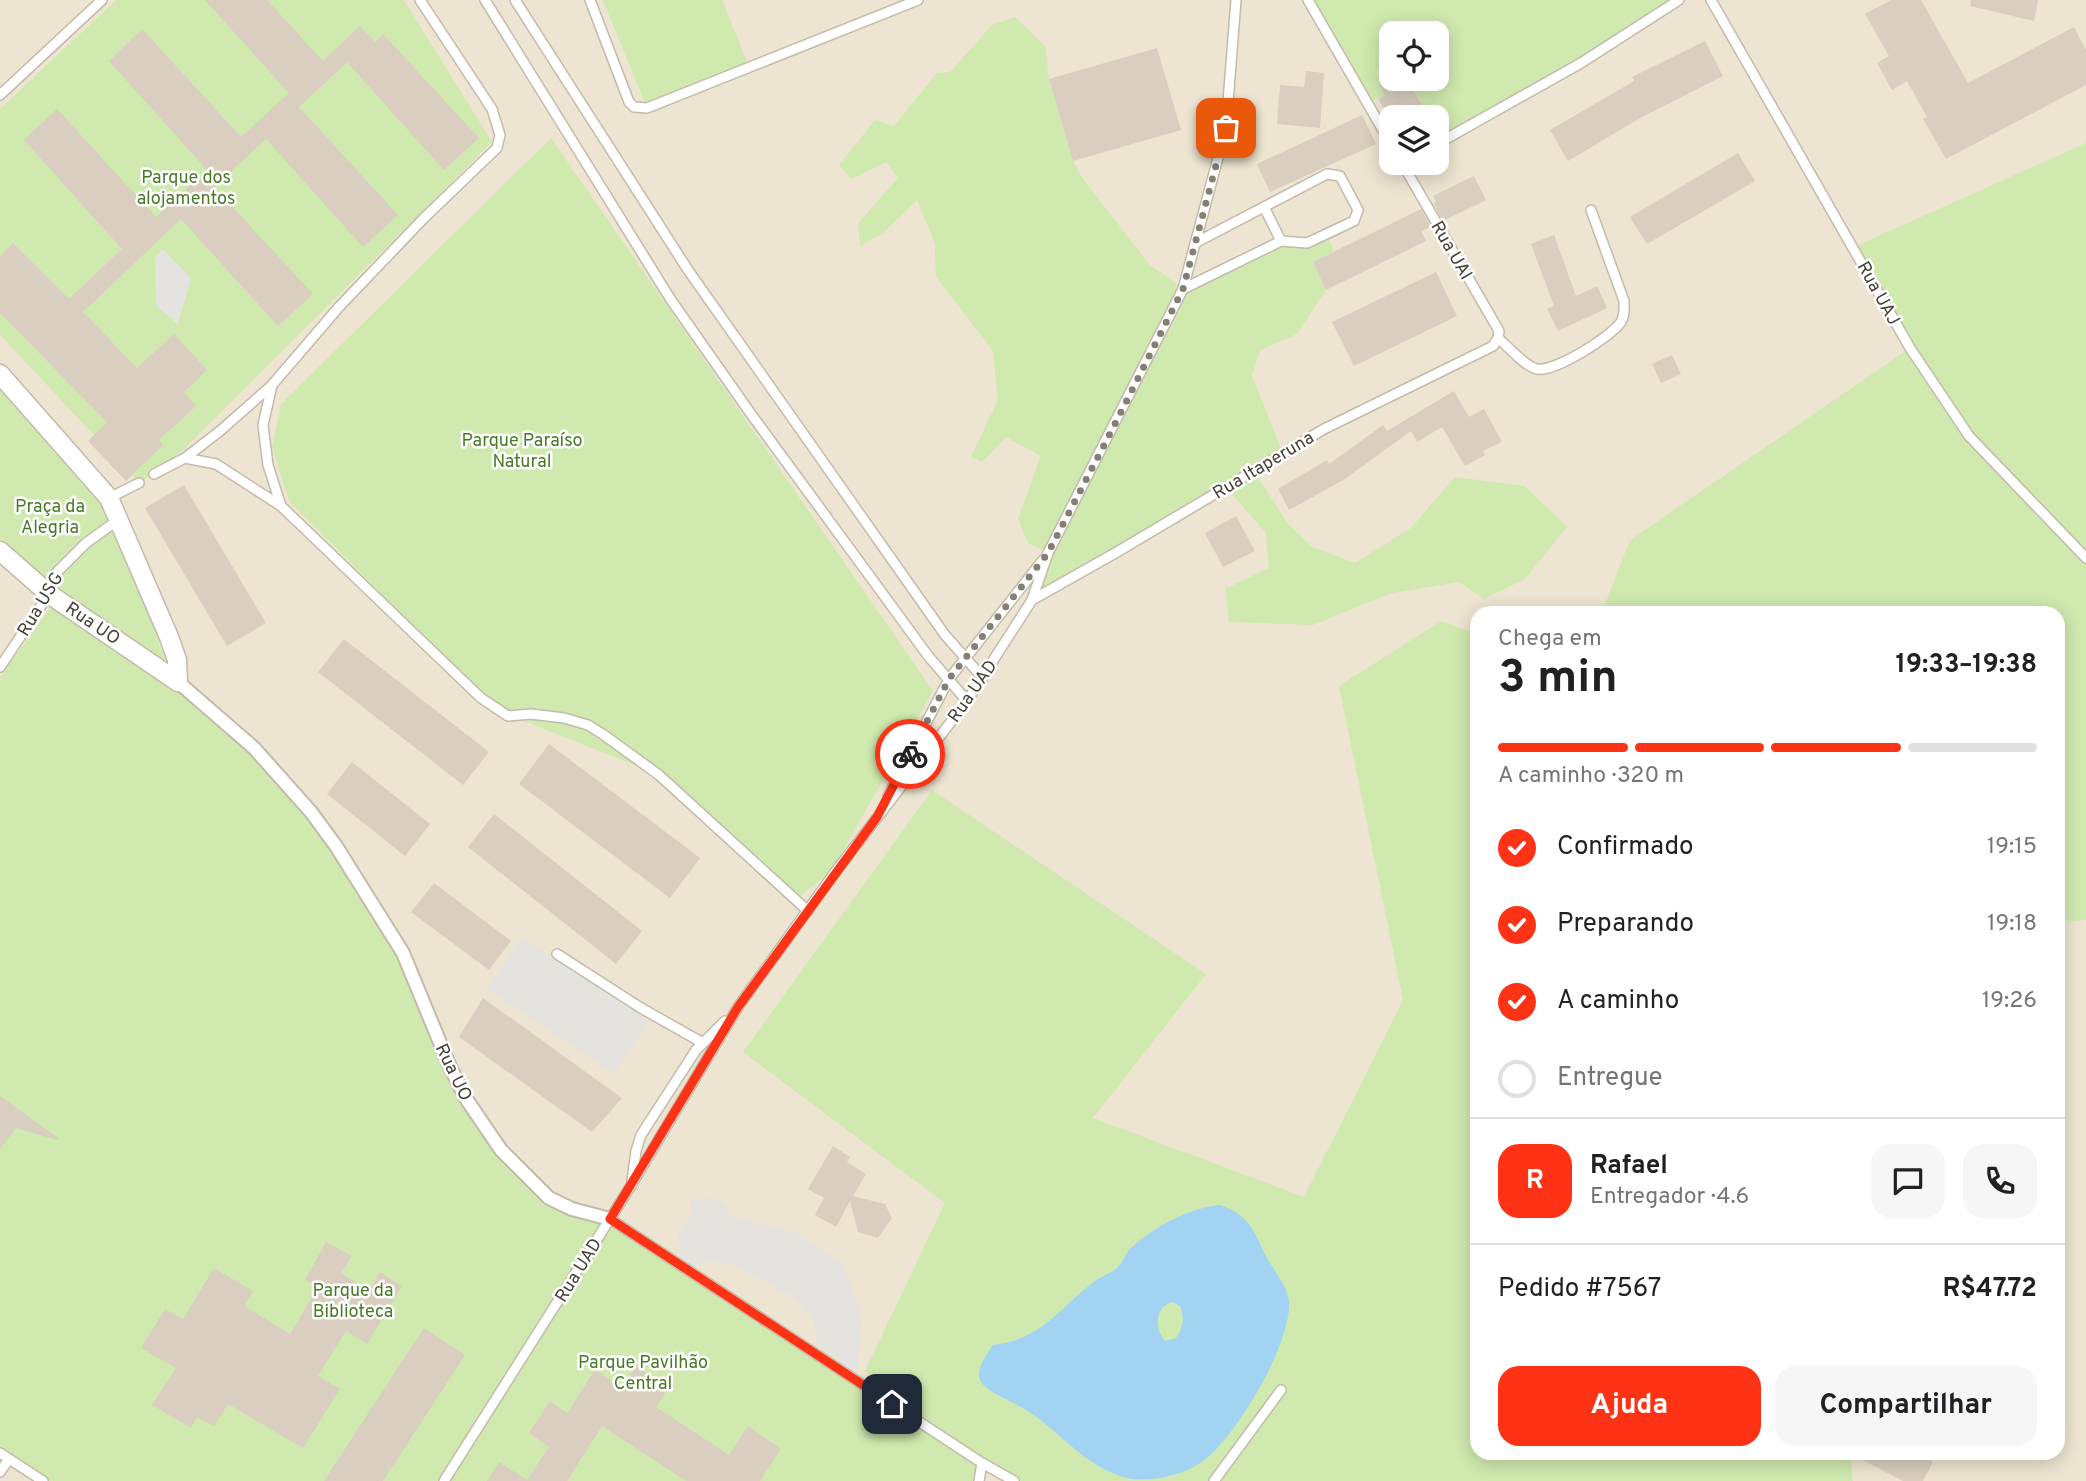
<!DOCTYPE html>
<html lang="pt">
<head>
<meta charset="utf-8">
<style>
  :root { --surface:#fff; --page:#f6f6f6; --text:#202124; --muted:#757577; --line:#e0e0e0; --accent:#fe3214 }
  body { margin:0; font-family:Overpass,sans-serif; background:var(--page); color:var(--text); height:100vh; display:flex; flex-direction:column; font-size:26px; white-space:nowrap }
  * { box-sizing:border-box; margin:0 }
  p { font-size:23px; color:var(--muted) }
  .icon { flex:none; width:38px; height:38px; fill:none; stroke:currentColor; stroke-width:2; stroke-linecap:round; stroke-linejoin:round }
  .map { position:relative; flex:1; overflow:hidden }
  .side { position:absolute; left:1470px; top:606px; width:595px; height:854px; display:flex; flex-direction:column; background:var(--surface); border-radius:21px; box-shadow:0 4px 18px #0003 }
  .side>* { flex:none }
  .tools { position:absolute; left:1379px; top:21px; display:grid; gap:14px }
  .tools a { display:grid; place-items:center; width:70px; height:70px; border-radius:14px; background:var(--surface); box-shadow:0 4px 18px #0003; font-size:35px }
  .pin { position:absolute; display:grid; place-items:center; width:60px; height:60px; color:#fff; margin:-30px; border-radius:14px; box-shadow:0 4px 10px #0006 }
  .courier { position:absolute; display:grid; place-items:center; width:70px; height:70px; margin:-35px; border:5px solid #fe3214; border-radius:50%; background:#fff; color:#222; box-shadow:0 2px 9px #0007 }
  .summary em { font-style:normal; font-weight:700 }
  .summary div { display:flex; flex-direction:column-reverse }
  .summary { display:flex; align-items:center; justify-content:space-between; height:119px; padding:0 28px }
  h1 { font-size:46px; font-weight:700; line-height:52px }
  .bar { display:grid; grid-template-columns:repeat(4,1fr); gap:10px 7px; align-content:center; height:84px; padding:0 28px }
  .bar i { height:9px; border-radius:5px; background:var(--line) }
  .bar .current { background:var(--accent) }
  .bar p { grid-column:span 4 }
  .line { display:flex; align-items:center; gap:18px; padding:0 28px; border-top:2px solid var(--line) }
  .line div { flex:1 }
  .round { display:grid; place-items:center; flex:none; width:74px; height:74px; border-radius:21px; background:var(--page) }
  ol { padding:0 28px; list-style:none }
  li { display:flex; align-items:center; gap:21px; height:77px }
  li p { margin-inline-start:auto }
  li .icon { padding:7px; border-radius:50%; background:var(--accent); color:#fff; stroke-width:4 }
  li:last-child { color:var(--muted) }
  li i { width:38px; height:38px; border:4px solid var(--line); border-radius:50% }
  .button { display:flex; gap:14px; margin-top:auto; padding:14px 28px }
  .button a { flex:1; height:80px; border-radius:21px; background:var(--accent); color:#fff; font-size:28px; font-weight:700; line-height:80px; text-align:center }
  .button a+a { background:var(--page); color:var(--text) }
  .map>svg:first-child { display:block }
</style>
</head>
<body>
<div class="map">
<svg width="2086" height="1481" viewBox="0 0 2086 1481">
  <rect width="100%" height="100%" fill="#f4f0e7"/>
  <path fill="#ede5d1" fill-rule="evenodd" d="M 0,0 L 2086,0 L 2086,1481 L 0,1481 ZM 1391,33 L 1437,33 L 1437,79 L 1391,79 ZM 1391,117 L 1437,117 L 1437,163 L 1391,163 ZM 1477,612 L 2058,612 L 2058,1452 L 1477,1452 Z"/>
  <g fill="#d0e9af">
    <path d="M 116,0 L 404,0 L 492,142 L 180,453 L 154,474 L 139,483 L 0,335 L 0,109 Z"/>
    <path d="M 603,0 L 722,0 L 747,62 L 645,103 Z"/>
    <path d="M 1308,0 L 1679,0 L 1456,132 L 1437,138 L 1437,117 L 1418,117 L 1427,111 L 1406,79 L 1437,79 L 1437,33 L 1391,33 L 1391,63 L 1376,72 L 1383,83 L 1379,86 L 1385,95 L 1367,104 Z"/>
    <path d="M 1015,17 L 1045,46 L 1049,79 L 1073,161 L 1083,179 L 1150,265 L 1183,289 L 1281,241 L 1301,244 L 1328,234 L 1333,252 L 1313,262 L 1326,290 L 1297,334 L 1260,350 L 1252,376 L 1283,453 L 1254,471 L 1288,524 L 1312,547 L 1355,563 L 1411,528 L 1455,477 L 1525,486 L 1567,527 L 1525,579 L 1484,599 L 1459,582 L 1392,593 L 1313,625 L 1229,622 L 1225,589 L 1269,568 L 1266,533 L 1226,487 L 1032,600 L 1048,553 L 1028,543 L 1018,518 L 1041,456 L 1006,437 L 982,462 L 971,457 L 998,400 L 993,351 L 936,277 L 935,244 L 917,200 L 884,232 L 860,246 L 858,223 L 898,178 L 886,162 L 851,179 L 839,165 L 875,120 L 894,126 L 937,73 L 950,72 L 992,25 Z"/>
    <path d="M 551,138 L 933,691 L 831,872 L 796,899 L 659,775 L 497,710 L 289,501 L 272,447 L 281,404 Z"/>
    <path d="M 2086,143 L 2086,920 L 2070,921 L 2058,915 L 2058,612 L 1602,612 L 1630,540 L 1910,348 L 1854,247 Z"/>
    <path d="M 0,390 L 103,502 L 134,571 L 167,666 L 71,599 L 287,784 L 403,953 L 495,1142 L 549,1198 L 610,1219 L 954,1443 L 865,1371 L 945,1203 L 743,1052 L 932,790 L 1206,974 L 1093,1118 L 1304,1197 L 1403,1000 L 1339,686 L 1441,621 L 1477,634 L 1477,1452 L 1850,1453 L 1853,1481 L 1001,1481 L 982,1466 L 979,1481 L 43,1481 L 9,1459 L 0,1473 L 0,677 L 62,591 L 0,539 Z"/>
  </g>
  <g fill="#e5e3df">
    <path d="M 163,249 L 191,278 L 178,325 L 156,305 L 155,257 Z"/>
    <path d="M 522,937 L 649,1021 L 614,1073 L 487,989 Z"/>
    <path d="M 707,1198 L 726,1203 L 727,1216 L 794,1232 L 843,1264 L 862,1319 L 856,1376 L 840,1367 L 839,1358 L 817,1345 L 814,1320 L 795,1298 L 732,1264 L 701,1261 L 694,1270 L 678,1261 L 681,1250 L 677,1235 L 692,1214 L 690,1200 Z"/>
  </g>
  <path fill="#a2d3f2" fill-rule="evenodd" d="M 1220,1205 C 1249,1215 1253,1229 1265,1254 C 1272,1269 1287,1284 1289,1301 C 1292,1343 1238,1432 1207,1458 C 1186,1475 1158,1481 1132,1479 C 1084,1470 1058,1426 1017,1405 C 982,1386 965,1384 993,1345 C 1040,1340 1057,1311 1091,1284 C 1099,1277 1110,1274 1118,1267 C 1123,1262 1125,1254 1130,1249 C 1153,1227 1189,1208 1220,1205 ZM 1172,1302 L 1180,1306 C 1185,1319 1183,1327 1176,1338 L 1165,1341 C 1155,1329 1154,1307 1172,1302 Z"/>
  <g fill="#d9cebf">
    <path d="M 205,0 L 267,0 L 323,61 L 360,26 L 375,42 L 383,34 L 479,138 L 444,170 L 347,62 L 299,107 L 398,215 L 363,247 L 266,139 L 214,187 L 313,294 L 278,326 L 181,219 L 83,312 L 137,368 L 174,334 L 207,370 L 184,392 L 196,406 L 159,440 L 163,445 L 126,481 L 88,441 L 107,422 L 0,313 L 0,256 L 13,243 L 69,299 L 122,249 L 24,140 L 57,109 L 156,217 L 207,170 L 109,61 L 142,29 L 241,137 L 289,93 Z"/>
    <path d="M 1891,0 L 1921,0 L 1968,83 L 2074,27 L 2086,50 L 2086,85 L 1946,159 L 1923,119 L 1927,117 L 1907,81 L 1892,90 L 1877,63 L 1889,56 L 1865,14 Z"/>
    <path d="M 1971,0 L 2038,0 L 2034,21 L 1970,6 Z"/>
    <path d="M 1705,41 L 1723,76 L 1642,117 L 1568,161 L 1550,130 L 1634,81 L 1632,77 Z"/>
    <path d="M 1157,48 L 1181,130 L 1073,161 L 1049,79 Z"/>
    <path d="M 1306,71 L 1324,73 L 1320,128 L 1277,124 L 1280,85 L 1304,87 Z"/>
    <path d="M 1390,79 L 1406,79 L 1427,112 L 1418,117 L 1390,117 L 1378,99 L 1385,95 L 1379,86 Z"/>
    <path d="M 1362,115 L 1376,144 L 1270,192 L 1257,164 Z"/>
    <path d="M 1738,153 L 1755,181 L 1647,244 L 1630,217 Z"/>
    <path d="M 1474,176 L 1486,200 L 1443,221 L 1433,203 L 1436,202 L 1433,196 Z"/>
    <path d="M 1421,209 L 1431,227 L 1421,231 L 1426,241 L 1326,290 L 1313,262 Z"/>
    <path d="M 1554,235 L 1576,296 L 1597,286 L 1607,308 L 1558,331 L 1547,309 L 1554,306 L 1531,244 Z"/>
    <path d="M 1436,272 L 1457,316 L 1354,366 L 1332,322 Z"/>
    <path d="M 1672,355 L 1681,374 L 1661,383 L 1652,364 Z"/>
    <path d="M 1454,391 L 1469,417 L 1484,409 L 1502,442 L 1483,451 L 1485,455 L 1465,466 L 1442,427 L 1417,442 L 1411,431 L 1345,479 L 1289,510 L 1278,489 L 1327,460 L 1329,464 L 1383,425 L 1387,431 Z"/>
    <path d="M 184,485 L 266,623 L 227,646 L 145,508 Z"/>
    <path d="M 1236,516 L 1255,551 L 1223,567 L 1205,533 Z"/>
    <path d="M 344,639 L 489,752 L 463,785 L 318,672 Z"/>
    <path d="M 549,744 L 700,858 L 670,898 L 519,784 Z"/>
    <path d="M 352,762 L 430,824 L 405,856 L 327,794 Z"/>
    <path d="M 494,814 L 642,931 L 616,964 L 468,847 Z"/>
    <path d="M 434,883 L 511,941 L 489,970 L 411,912 Z"/>
    <path d="M 483,998 L 622,1098 L 592,1132 L 459,1037 Z"/>
    <path d="M 0,1096 L 58,1138 L 57,1140 L 16,1128 L 0,1149 Z"/>
    <path d="M 833,1146 L 850,1157 L 847,1162 L 866,1174 L 853,1196 L 885,1204 L 892,1218 L 878,1238 L 858,1232 L 850,1201 L 836,1227 L 815,1215 L 824,1198 L 808,1189 Z"/>
    <path d="M 326,1242 L 352,1256 L 341,1273 L 369,1290 L 380,1272 L 402,1286 L 367,1344 L 346,1331 L 318,1376 L 340,1389 L 303,1448 L 228,1404 L 214,1426 L 197,1417 L 191,1428 L 152,1405 L 176,1368 L 141,1348 L 165,1309 L 183,1319 L 214,1268 L 253,1291 L 244,1306 L 290,1334 L 318,1287 L 305,1280 Z"/>
    <path d="M 424,1328 L 465,1355 L 383,1481 L 324,1481 Z"/>
    <path d="M 636,1366 L 668,1388 L 656,1407 L 729,1455 L 748,1426 L 781,1449 L 760,1481 L 686,1481 L 602,1426 L 567,1481 L 487,1481 L 499,1462 L 527,1480 L 549,1447 L 529,1433 L 550,1401 L 567,1413 L 595,1370 L 622,1388 Z"/>
    <path d="M 1847,1452 L 1935,1452 L 1929,1460 L 1933,1462 L 1923,1481 L 1903,1481 Z"/>
  </g>
  <g fill="none" stroke-linecap="round" stroke-linejoin="round">
    <defs>
      <g id="service">
        <path d="M 485,0 L 671,300 L 751,414 L 929,657 L 967,701"/>
        <path d="M 515,0 L 688,270 L 945,635 L 983,678"/>
        <path d="M 590,0 L 629,102 L 634,107 L 647,108 L 918,0"/>
        <path d="M 1308,0 L 1391,144"/>
        <path d="M 1711,0 L 1910,348 L 1969,436 L 2086,558"/>
        <path d="M 0,95 L 102,0"/>
        <path d="M 1437,144 L 1581,63 L 1679,0"/>
        <path d="M 1402,163 L 1499,331 L 1498,338"/>
        <path d="M 1264,207 L 1281,241"/>
        <path d="M 1183,289 L 1281,241 L 1307,243 L 1354,221 L 1358,210 L 1340,176 L 1327,174 L 1195,243"/>
        <path d="M 1498,338 C 1507,346 1526,367 1537,369 C 1553,373 1611,337 1621,322 C 1625,315 1624,309 1624,301 L 1591,210"/>
        <path d="M 272,385 L 263,425 L 268,465 L 281,506"/>
        <path d="M 185,458 L 216,464 L 281,506 L 481,698 L 508,716 L 531,714 L 564,718 L 588,725 L 604,735 L 659,775 L 808,911"/>
        <path d="M 154,474 L 185,458 L 220,431 L 272,385 L 339,307 L 423,219 L 497,148 L 500,135 L 492,109 L 420,0"/>
        <path d="M 109,498 L 139,483"/>
        <path d="M 1032,600 L 1117,552 L 1324,429 L 1493,346 L 1498,338"/>
        <path d="M 0,667 L 49,594 L 56,573 L 86,543 L 118,520"/>
        <path d="M 888,796 L 949,679 L 1043,560"/>
        <path d="M 557,954 L 641,1008 L 703,1043"/>
        <path d="M 632,1181 L 636,1151 L 641,1135 L 696,1050 L 725,1021"/>
        <path d="M 610,1219 L 982,1463 L 1014,1481"/>
        <path d="M 0,1453 L 43,1481"/>
        <path d="M 0,1472 L 9,1459"/>
        <path d="M 444,1481 L 632,1184 L 738,1007 L 836,871 L 967,701 L 1032,600 L 1048,553 L 1183,289 L 1226,128 L 1236,0"/>
        <path d="M 979,1481 L 982,1463"/>
        <path d="M 1214,1481 L 1281,1390"/>
      </g>
      <path id="pedestrian" d="M 178,682 L 254,748 L 311,812 L 336,846 L 403,953 L 450,1067 L 467,1100 L 501,1150 L 549,1198 L 572,1209 L 610,1219"/>
      <path id="minor" d="M 0,374 L 109,498 L 169,637 L 177,660 L 178,682 L 49,594 L 0,551"/>
    </defs>
    <use href="#service" stroke="#c3baac" stroke-width="12"/>
    <use href="#pedestrian" stroke="#c3baac" stroke-width="16"/>
    <use href="#minor" stroke="#c3baac" stroke-width="21"/>
    <use href="#service" stroke="#fff" stroke-width="9"/>
    <use href="#pedestrian" stroke="#fff" stroke-width="12"/>
    <use href="#minor" stroke="#fff" stroke-width="18"/>
  </g>
  <g fill="none" stroke-linecap="round" stroke-linejoin="round">
    <path stroke="#847e74" stroke-width="7" stroke-dasharray="0 12.6" d="M 910,754 L 949,679 L 1048,553 L 1114,426 L 1183,289 L 1226,128"/>
    <path stroke="#fe3214" stroke-width="9" d="M 892,1404 L 610,1219 L 738,1007 L 877,817 L 910,754"/>
  </g>
  <g text-anchor="middle" stroke-width="5" stroke-linejoin="round" paint-order="stroke">
    <g font-size="18" fill="#497b27" stroke="#fff">
      <text x="186" y="183">Parque dos<tspan x="186" dy="21">alojamentos</tspan></text>
      <text x="522" y="446">Parque Paraíso<tspan x="522" dy="21">Natural</tspan></text>
      <text x="50" y="512">Praça da<tspan x="50" dy="21">Alegria</tspan></text>
      <text x="353" y="1296">Parque da<tspan x="353" dy="21">Biblioteca</tspan></text>
      <text x="643" y="1368">Parque Pavilhão<tspan x="643" dy="21">Central</tspan></text>
    </g>
    <g font-size="18" fill="#474036" stroke="#fff">
      <text transform="translate(1452 250) rotate(60)" y="6">Rua UAI</text>
      <text transform="translate(1879 293) rotate(61)" y="6">Rua UAJ</text>
      <text transform="translate(1263 465) rotate(-31)" y="6">Rua Itaperuna</text>
      <text transform="translate(40 604) rotate(-59)" y="6">Rua USG</text>
      <text transform="translate(93 623) rotate(34)" y="6">Rua UO</text>
      <text transform="translate(972 691) rotate(-55)" y="6">Rua UAD</text>
      <text transform="translate(454 1072) rotate(64)" y="6">Rua UO</text>
      <text transform="translate(578 1270) rotate(-58)" y="6">Rua UAD</text>
    </g>
  </g>
</svg>
<div class="tools">
<a><svg class="icon" aria-label="locate" viewBox="0 0 24 24"><circle cx="12" cy="12" r="6"/><path d="M12 2v4M12 18v4M2 12h4M18 12h4"/></svg></a>
<a><svg class="icon" aria-label="layers" viewBox="0 0 24 24"><path d="M12 4l9 5-9 5-9-5zM3 14l9 5 9-5"/></svg></a>
</div>
<div class="pin" style="left:1226px;top:128px;background:#ea580c"><svg class="icon" aria-label="bag" viewBox="0 0 24 24"><path d="M5 8h14l-1 12H6zM9 8a3 3 0 0 1 6 0"/></svg></div>
<div class="pin" style="left:892px;top:1404px;background:#1f2937"><svg class="icon" aria-label="home" viewBox="0 0 24 24"><path d="M3 11l9-7 9 7M6 9v11h12V9"/></svg></div>
<div class="courier" style="left:910px;top:754px"><svg class="icon" aria-label="bike" viewBox="0 0 24 24"><circle cx="6" cy="16" r="4"/><circle cx="18" cy="16" r="4"/><path d="M6 16l4-8h5l3 8M10 8l3 8H6M13 5h3"/></svg></div>
<section class="side">
<div class="summary"><div><h1>3 min</h1><p>Chega em</p></div><em>19:33–19:38</em></div>
<div class="bar"><i class="current"></i><i class="current"></i><i class="current"></i><i></i><p>A caminho · 320 m</p></div>
<ol>
<li><svg class="icon" aria-label="check" viewBox="0 0 24 24"><path d="M5 12l5 5 9-10"/></svg>Confirmado<p>19:15</p></li>
<li><svg class="icon" aria-label="check" viewBox="0 0 24 24"><path d="M5 12l5 5 9-10"/></svg>Preparando<p>19:18</p></li>
<li><svg class="icon" aria-label="check" viewBox="0 0 24 24"><path d="M5 12l5 5 9-10"/></svg>A caminho<p>19:26</p></li>
<li><i></i>Entregue</li>
</ol>
<div class="line" style="height:126px"><b class="round" style="background:var(--accent);color:#fff">R</b><div><b>Rafael</b><p>Entregador · 4.6</p></div><a class="round"><svg class="icon" aria-label="chat" viewBox="0 0 24 24"><path d="M4 5h16v11H9l-5 4z"/></svg></a><a class="round"><svg class="icon" aria-label="phone" viewBox="0 0 24 24"><path d="M5 4h4l2 5-3 2q2 4 5 5l2-3 5 2v4C11 20 4 13 5 4z"/></svg></a></div>
<div class="line" style="height:91px"><div>Pedido #7567</div><b>R$47.72</b></div>
<div class="button"><a>Ajuda</a><a>Compartilhar</a></div>
</section>
</div>
</body>
</html>
